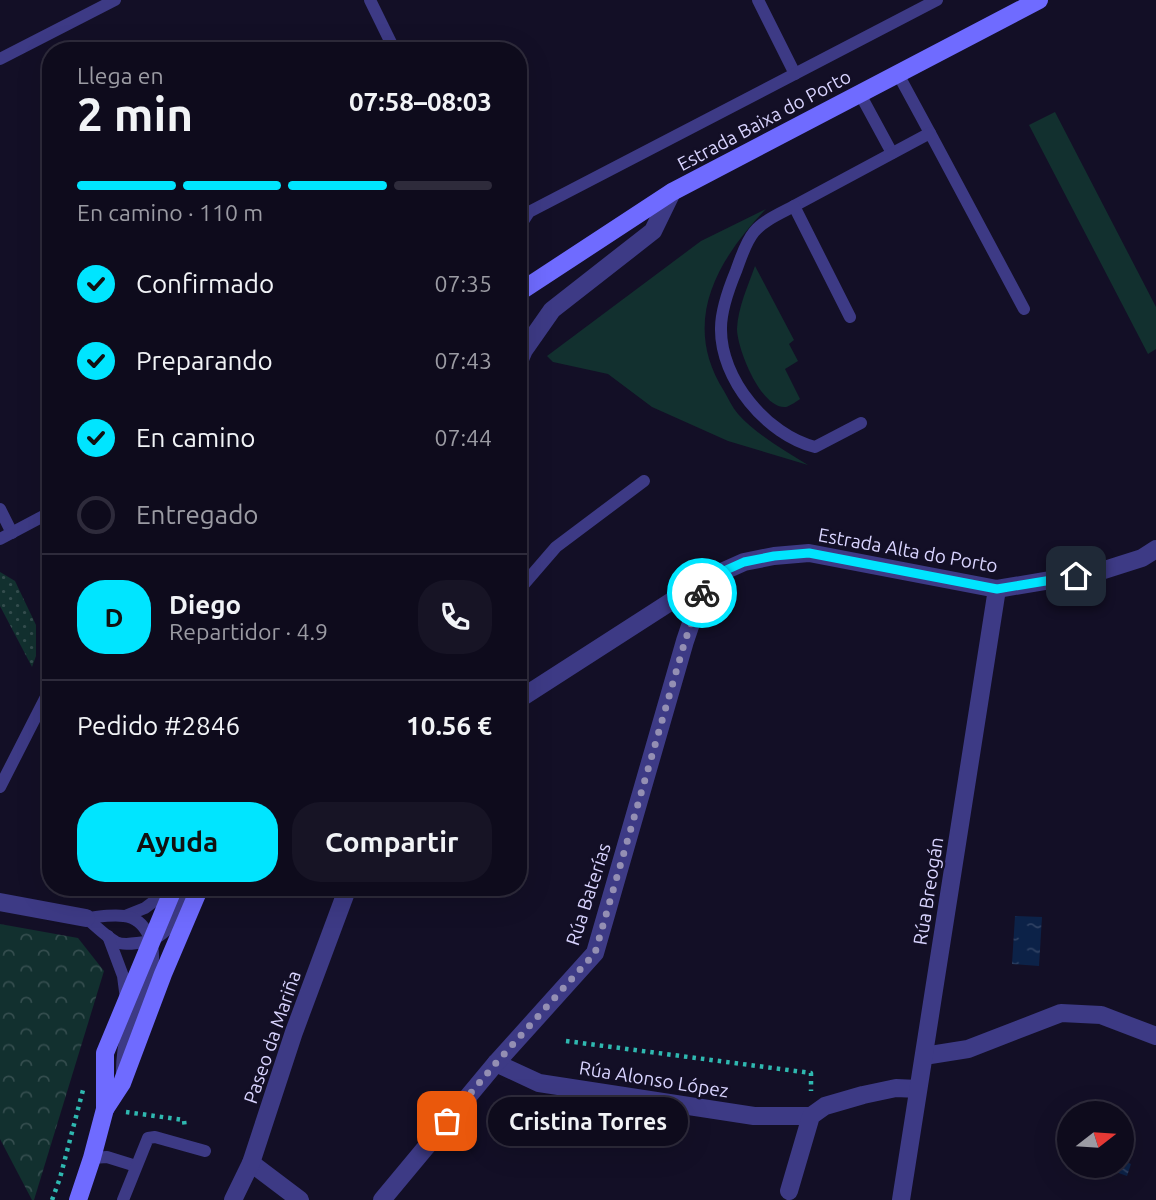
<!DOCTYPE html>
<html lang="es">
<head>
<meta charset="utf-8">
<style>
  :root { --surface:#0e0b1c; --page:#171425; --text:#f1f3f6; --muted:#9b9ba3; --line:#2e2b3b; --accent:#00e5ff }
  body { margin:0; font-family:Ubuntu,sans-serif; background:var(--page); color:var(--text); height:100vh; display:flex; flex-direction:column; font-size:26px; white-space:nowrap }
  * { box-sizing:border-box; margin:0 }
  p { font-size:23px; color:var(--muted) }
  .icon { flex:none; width:38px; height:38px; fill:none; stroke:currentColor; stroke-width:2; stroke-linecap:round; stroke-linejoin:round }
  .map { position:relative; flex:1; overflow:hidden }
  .details { position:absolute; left:42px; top:42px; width:485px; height:854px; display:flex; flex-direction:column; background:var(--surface); border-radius:28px; box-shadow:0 7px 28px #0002,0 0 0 2px var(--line) }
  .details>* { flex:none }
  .needle { width:46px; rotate:73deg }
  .buttons { position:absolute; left:1057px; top:1101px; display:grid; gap:14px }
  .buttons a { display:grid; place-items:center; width:77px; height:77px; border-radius:50%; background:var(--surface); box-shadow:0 7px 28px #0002,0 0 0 2px var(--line); font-size:35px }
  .pin { position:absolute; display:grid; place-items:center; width:60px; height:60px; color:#fff; margin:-30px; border-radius:14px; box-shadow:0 4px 10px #0006 }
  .courier { position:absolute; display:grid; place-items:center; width:70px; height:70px; margin:-35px; border:5px solid #00e5ff; border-radius:50%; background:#fff; color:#222; box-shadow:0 2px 9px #0007 }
  .bubble { position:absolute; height:49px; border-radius:24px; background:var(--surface); box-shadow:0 7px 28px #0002,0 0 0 2px var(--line); font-size:23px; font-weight:600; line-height:49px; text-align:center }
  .headline em { font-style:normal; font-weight:600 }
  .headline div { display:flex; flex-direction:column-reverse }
  .headline { display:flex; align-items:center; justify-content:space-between; height:119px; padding:0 35px }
  h1 { font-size:46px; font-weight:600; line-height:52px }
  .bar { display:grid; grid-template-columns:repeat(4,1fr); gap:10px 7px; align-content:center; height:84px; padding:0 35px }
  .bar i { height:9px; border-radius:5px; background:var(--line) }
  .bar .selected { background:var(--accent) }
  .bar p { grid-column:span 4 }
  .line { display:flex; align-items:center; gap:18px; padding:0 35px; border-top:2px solid var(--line) }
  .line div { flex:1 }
  .round { display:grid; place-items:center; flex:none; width:74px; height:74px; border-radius:28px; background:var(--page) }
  ol { padding:0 35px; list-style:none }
  li { display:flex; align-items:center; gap:21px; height:77px }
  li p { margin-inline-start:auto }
  li .icon { padding:7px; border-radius:50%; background:var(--accent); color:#111; stroke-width:4 }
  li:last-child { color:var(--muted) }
  li i { width:38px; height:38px; border:4px solid var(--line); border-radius:50% }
  .cta { display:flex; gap:14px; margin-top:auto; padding:14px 35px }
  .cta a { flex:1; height:80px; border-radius:28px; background:var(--accent); color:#111; font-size:28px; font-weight:600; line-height:80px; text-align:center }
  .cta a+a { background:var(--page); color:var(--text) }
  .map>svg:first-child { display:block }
</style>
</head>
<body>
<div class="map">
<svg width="1156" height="1200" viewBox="0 0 1156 1200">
  <defs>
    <pattern id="forest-crowns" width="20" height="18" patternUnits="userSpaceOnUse" patternTransform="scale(1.75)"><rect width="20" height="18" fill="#12302f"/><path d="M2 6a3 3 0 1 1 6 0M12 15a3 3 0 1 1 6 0" fill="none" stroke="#344d4e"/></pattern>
    <pattern id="garden-dots" width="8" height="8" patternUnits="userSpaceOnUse" patternTransform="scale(1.75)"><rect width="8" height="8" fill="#12302f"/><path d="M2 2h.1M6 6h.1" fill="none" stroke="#344d4e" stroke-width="1.8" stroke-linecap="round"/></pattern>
    <pattern id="water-ripples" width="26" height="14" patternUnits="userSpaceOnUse" patternTransform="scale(1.75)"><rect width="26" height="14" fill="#0c2248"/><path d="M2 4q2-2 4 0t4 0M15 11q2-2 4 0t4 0" fill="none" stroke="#2f4163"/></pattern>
  </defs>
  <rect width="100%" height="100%" fill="#130f26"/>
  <g fill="#12302f">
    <path d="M 1055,112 L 1156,307 L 1156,349 L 1148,354 L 1029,125 Z"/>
    <path d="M 766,209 C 716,261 681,323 724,391 C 728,398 732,407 738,414 C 757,435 784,450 808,465 L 728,441 L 652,407 L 608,374 L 553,362 L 547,356 L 701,241 Z"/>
    <path d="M 755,266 L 794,340 L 789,344 L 798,361 L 785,369 L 800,399 C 797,401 790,406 786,407 C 761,410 737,348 737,329 C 738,307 748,286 755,266 Z"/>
  </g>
  <path fill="url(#forest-crowns)" d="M 0,924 L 78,938 L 104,971 L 34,1200 L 32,1200 L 0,1139 Z"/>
  <path fill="url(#garden-dots)" d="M 0,572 L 15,581 L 36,625 L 36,656 L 32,667 L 0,606 Z"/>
  <g fill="url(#water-ripples)">
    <path d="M 1015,916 L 1042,917 L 1039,966 L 1012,964 Z"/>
    <path d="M 1122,1160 L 1131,1164 L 1127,1176 L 1102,1167 L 1122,1166 Z"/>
  </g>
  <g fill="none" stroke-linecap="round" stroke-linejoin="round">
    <g stroke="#2fb8b0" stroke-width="4.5" stroke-dasharray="3.5 5" stroke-linecap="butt">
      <path d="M 566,1041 L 811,1073 L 811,1091"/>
      <path d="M 126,1112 L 184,1120 L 185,1129"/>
      <path d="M 52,1200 L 60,1178 L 83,1090"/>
    </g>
    <g stroke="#3d3a85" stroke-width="12">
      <path d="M 370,0 L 395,51"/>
      <path d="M 758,0 L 795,74"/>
      <path d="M 0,59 L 115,0"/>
      <path d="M 898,74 L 930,133"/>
      <path d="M 860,94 L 892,153"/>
      <path d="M 794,206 L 930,133 L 1024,309"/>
      <path d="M 518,229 L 529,212 L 937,0"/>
      <path d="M 850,317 L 794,206 C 781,213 764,220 754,232 C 745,243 741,258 736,271 C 729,288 721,309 721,328 C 720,379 767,435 815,447 L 861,423"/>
      <path d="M 0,509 L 12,533"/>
      <path d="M 0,539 L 51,512"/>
      <path d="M 518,591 L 556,547 L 644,481"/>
      <path d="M 0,787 L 51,687"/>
      <path d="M 125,916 L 145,908 L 173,887"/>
      <path d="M 86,918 C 98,917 112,914 124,916 C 148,919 156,947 152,968 C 147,988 135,1008 128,1029 C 124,1043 122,1057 122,1072"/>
      <path d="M 86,918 C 95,925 105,936 116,942 C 122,945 130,944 137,943 C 170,941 178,913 189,887"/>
      <path d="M 108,936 L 123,976 L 126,999"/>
      <path d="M 92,1158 L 107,1157 L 136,1166"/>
      <path d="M 123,1200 L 148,1138 L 155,1137 L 205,1151"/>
    </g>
    <path stroke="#3d3a85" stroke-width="18" d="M 251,1163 L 300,1200"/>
    <g stroke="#3d3a85" stroke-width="18">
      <path d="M 518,364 L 524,350 L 552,310 L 653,231 L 672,192"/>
      <path d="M 518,700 L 706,579 L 744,562 L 774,556 L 809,553 L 997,589 L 1098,572 L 1142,558 L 1156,549"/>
      <path d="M 0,902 L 86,918"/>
      <path d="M 924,1056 L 968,1049 L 1061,1013 L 1101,1015 L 1156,1036"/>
      <path d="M 496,1063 L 539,1083 L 754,1116 L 811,1116"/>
      <path d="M 789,1191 L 811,1116 L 825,1106 L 863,1095 L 896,1088 L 918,1089"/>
      <path d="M 233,1200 L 251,1163 L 294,1032 L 348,887"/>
      <path d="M 382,1200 L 496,1063 L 595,953 L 685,641 L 706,579"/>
      <path d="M 901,1200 L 997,589"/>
    </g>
    <g stroke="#6f6bff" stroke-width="18">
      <path d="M 518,293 L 672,192 L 1039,0"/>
      <path d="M 105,1109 L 122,1083 L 163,974 L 200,887"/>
      <path d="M 78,1200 L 92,1158 L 105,1109 L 105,1053 L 174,887"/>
    </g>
  </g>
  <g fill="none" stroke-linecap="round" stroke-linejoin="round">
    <path stroke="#948fb3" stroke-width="7" stroke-dasharray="0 12.6" d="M 447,1121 L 496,1063 L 595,953 L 685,641 L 702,593"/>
    <path stroke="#00e5ff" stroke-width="9" d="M 702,593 L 706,579 L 744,562 L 774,556 L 809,553 L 997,589 L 1076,576"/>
  </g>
  <g text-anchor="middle" stroke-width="5" stroke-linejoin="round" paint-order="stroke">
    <g font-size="19" fill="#d9d4ff" stroke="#130f26">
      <text transform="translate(764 120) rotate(-28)" y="7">Estrada Baixa do Porto</text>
      <text transform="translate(908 550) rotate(10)" y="7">Estrada Alta do Porto</text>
      <text transform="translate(928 891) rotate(-81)" y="7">Rúa Breogán</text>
      <text transform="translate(588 894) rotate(-72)" y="7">Rúa Baterías</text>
      <text transform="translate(272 1037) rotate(-71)" y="7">Paseo da Mariña</text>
      <text transform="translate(654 1079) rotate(9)" y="7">Rúa Alonso López</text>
    </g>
  </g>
</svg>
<div class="buttons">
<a><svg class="needle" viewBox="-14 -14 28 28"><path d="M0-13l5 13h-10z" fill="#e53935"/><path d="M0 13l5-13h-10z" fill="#9b9ba3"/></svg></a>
</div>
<div class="pin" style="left:447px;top:1121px;background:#ea580c"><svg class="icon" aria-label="bag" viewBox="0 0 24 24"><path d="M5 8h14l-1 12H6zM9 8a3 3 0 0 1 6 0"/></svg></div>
<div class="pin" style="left:1076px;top:576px;background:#1f2937"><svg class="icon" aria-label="home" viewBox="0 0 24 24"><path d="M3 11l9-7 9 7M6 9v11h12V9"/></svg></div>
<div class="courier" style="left:702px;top:593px"><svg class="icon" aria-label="bike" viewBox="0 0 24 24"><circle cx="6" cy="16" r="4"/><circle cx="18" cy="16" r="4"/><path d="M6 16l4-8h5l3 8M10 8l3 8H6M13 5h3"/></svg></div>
<div class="bubble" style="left:488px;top:1097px;width:200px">Cristina Torres</div>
<section class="details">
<div class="headline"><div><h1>2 min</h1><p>Llega en</p></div><em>07:58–08:03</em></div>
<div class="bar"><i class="selected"></i><i class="selected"></i><i class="selected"></i><i></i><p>En camino · 110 m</p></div>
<ol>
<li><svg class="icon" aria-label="check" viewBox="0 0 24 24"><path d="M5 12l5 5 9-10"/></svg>Confirmado<p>07:35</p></li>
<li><svg class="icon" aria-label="check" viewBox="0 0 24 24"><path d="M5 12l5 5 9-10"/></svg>Preparando<p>07:43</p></li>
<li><svg class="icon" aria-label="check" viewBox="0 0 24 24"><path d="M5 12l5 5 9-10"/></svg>En camino<p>07:44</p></li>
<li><i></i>Entregado</li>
</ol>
<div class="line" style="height:126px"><b class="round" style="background:var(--accent);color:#111">D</b><div><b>Diego</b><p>Repartidor · 4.9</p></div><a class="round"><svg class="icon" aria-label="phone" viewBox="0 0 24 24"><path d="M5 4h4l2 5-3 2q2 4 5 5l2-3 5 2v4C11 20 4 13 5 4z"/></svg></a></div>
<div class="line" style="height:91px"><div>Pedido #2846</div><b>10.56 €</b></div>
<div class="cta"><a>Ayuda</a><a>Compartir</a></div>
</section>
</div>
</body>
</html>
